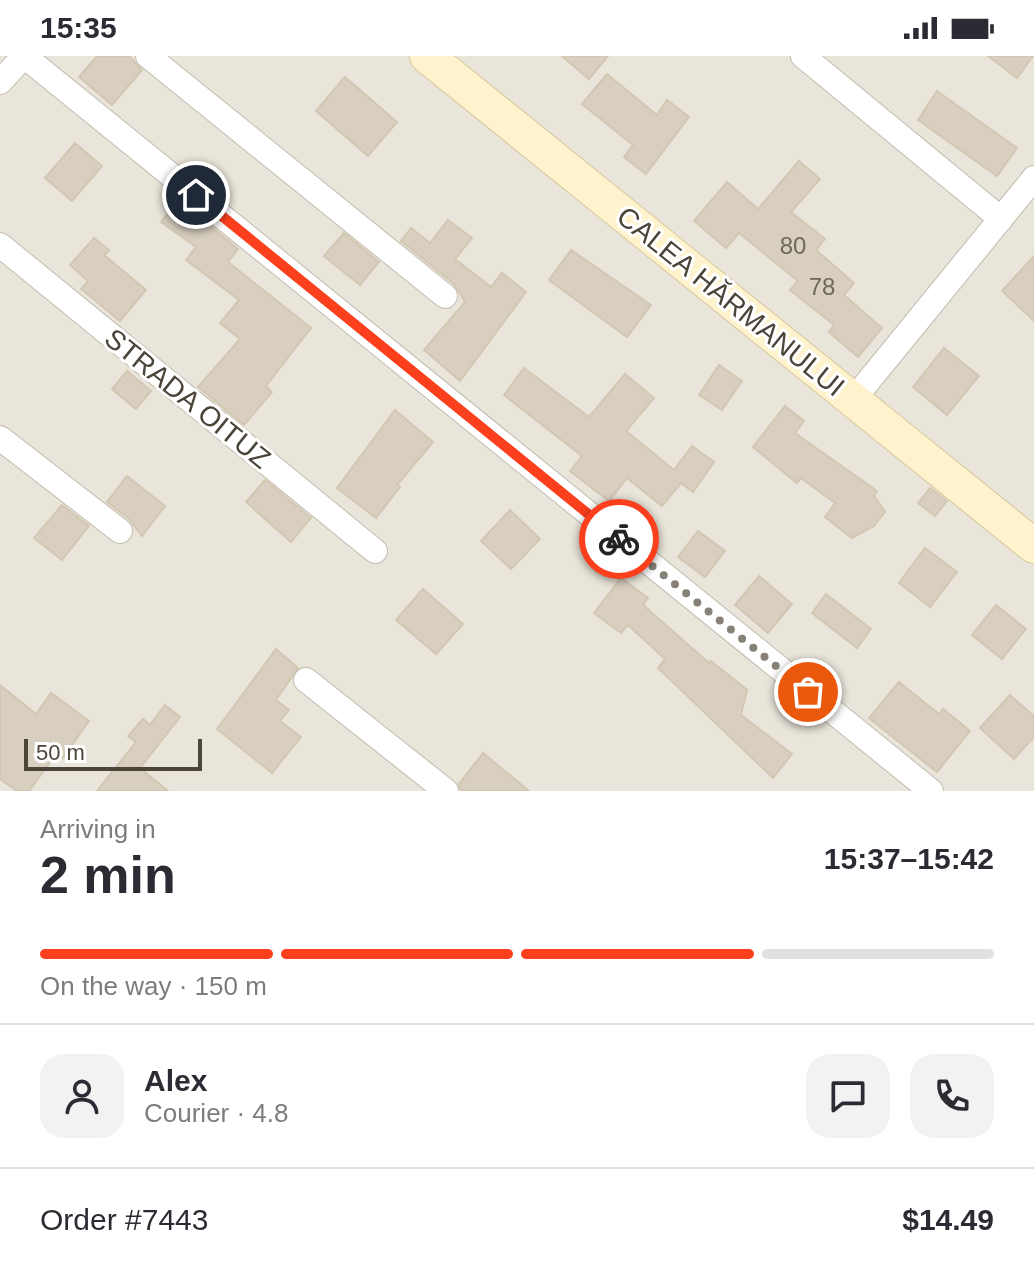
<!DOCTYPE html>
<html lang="en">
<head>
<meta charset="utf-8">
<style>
  :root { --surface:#fff; --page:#f2f2f3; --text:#2b2b33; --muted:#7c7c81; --line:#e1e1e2; --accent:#fc3f1d }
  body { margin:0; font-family:Arial,sans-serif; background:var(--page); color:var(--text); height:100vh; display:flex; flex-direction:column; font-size:30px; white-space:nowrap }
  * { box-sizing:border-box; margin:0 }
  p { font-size:26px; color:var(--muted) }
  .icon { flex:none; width:44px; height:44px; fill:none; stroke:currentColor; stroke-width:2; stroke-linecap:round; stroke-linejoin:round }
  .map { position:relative; height:735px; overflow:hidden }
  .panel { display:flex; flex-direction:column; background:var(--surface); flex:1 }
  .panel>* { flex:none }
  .scale { position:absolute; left:24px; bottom:20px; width:178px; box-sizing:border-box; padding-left:8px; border:4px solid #4b4439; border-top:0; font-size:22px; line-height:28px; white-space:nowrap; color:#4b4439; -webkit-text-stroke:6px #fff; paint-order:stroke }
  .pin { position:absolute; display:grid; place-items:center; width:68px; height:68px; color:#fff; margin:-34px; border:4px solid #fff; border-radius:50%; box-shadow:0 2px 8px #0007 }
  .courier { position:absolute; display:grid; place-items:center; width:80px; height:80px; margin:-40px; border:6px solid #fc3f1d; border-radius:50%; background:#fff; color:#222; box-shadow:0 2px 10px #0007 }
  .overview em { font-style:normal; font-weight:700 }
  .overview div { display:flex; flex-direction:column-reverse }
  .overview { display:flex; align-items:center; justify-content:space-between; height:136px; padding:0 40px }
  h1 { font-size:52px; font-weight:700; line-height:60px }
  .bar { display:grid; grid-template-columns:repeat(4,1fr); gap:12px 8px; align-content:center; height:96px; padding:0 40px }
  .bar i { height:10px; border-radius:6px; background:var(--line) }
  .bar .active { background:var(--accent) }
  .bar p { grid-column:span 4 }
  .line { display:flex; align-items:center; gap:20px; padding:0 40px; border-top:2px solid var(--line) }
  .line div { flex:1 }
  .round { display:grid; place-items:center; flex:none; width:84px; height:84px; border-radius:24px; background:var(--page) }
  .status { display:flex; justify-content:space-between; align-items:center; height:56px; padding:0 40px; background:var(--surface); direction:ltr }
  .status svg { height:22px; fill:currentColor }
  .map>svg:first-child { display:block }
</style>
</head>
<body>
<div class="status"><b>15:35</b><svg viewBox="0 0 49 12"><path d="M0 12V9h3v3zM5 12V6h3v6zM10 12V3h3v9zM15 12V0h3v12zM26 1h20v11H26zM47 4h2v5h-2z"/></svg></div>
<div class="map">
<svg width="1034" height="735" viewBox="0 0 1034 735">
  <rect width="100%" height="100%" fill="#f6f3ec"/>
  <rect fill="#eae5da" x="0" y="0" width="1034" height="735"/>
  <g fill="#d8cfc1" stroke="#d3c7b4" stroke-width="2">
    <path d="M 97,0 L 129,0 L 142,14 L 112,49 L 79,21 Z"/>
    <path d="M 562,0 L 608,0 L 589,23 Z"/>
    <path d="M 988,0 L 1033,0 L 1017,22 Z"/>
    <path d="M 607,18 L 657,59 L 667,44 L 689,61 L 646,118 L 624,101 L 633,89 L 582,48 Z"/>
    <path d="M 345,21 L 397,66 L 368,100 L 316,55 Z"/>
    <path d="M 937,35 L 1017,92 L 997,120 L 918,64 Z"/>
    <path d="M 75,87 L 102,110 L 72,145 L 45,122 Z"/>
    <path d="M 799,105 L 820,123 L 791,156 L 825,183 L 816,194 L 854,227 L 844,239 L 882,272 L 858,301 L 829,276 L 834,269 L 790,234 L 798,225 L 739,177 L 726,192 L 694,165 L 727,126 L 758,153 Z"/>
    <path d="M 178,144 L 238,193 L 228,206 L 311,272 L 266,330 L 272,336 L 244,369 L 198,331 L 240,283 L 220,267 L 239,244 L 186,204 L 196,191 L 161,166 Z"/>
    <path d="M 448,164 L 472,182 L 455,203 L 491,231 L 502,217 L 526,236 L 460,325 L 424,294 L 465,246 L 454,228 L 401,185 L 411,172 L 430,187 Z"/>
    <path d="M 344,177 L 379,206 L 360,229 L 324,200 Z"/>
    <path d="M 94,182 L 109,194 L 104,199 L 146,234 L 120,265 L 81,233 L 88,225 L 70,209 Z"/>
    <path d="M 571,194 L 651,249 L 627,281 L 549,224 Z"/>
    <path d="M 1034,200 L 1034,265 L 1002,235 Z"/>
    <path d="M 944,292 L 979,320 L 947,359 L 913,331 Z"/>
    <path d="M 719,309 L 742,325 L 722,354 L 699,339 Z"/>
    <path d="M 524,312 L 589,361 L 625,318 L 654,342 L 626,375 L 674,414 L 692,390 L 714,406 L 693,436 L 681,427 L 662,450 L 627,422 L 609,445 L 570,415 L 582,400 L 504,339 Z"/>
    <path d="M 127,315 L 151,335 L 136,353 L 112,333 Z"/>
    <path d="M 785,350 L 804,365 L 795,377 L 877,435 L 874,440 L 885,456 L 874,470 L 852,482 L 825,461 L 835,447 L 801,422 L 797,427 L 753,391 Z"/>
    <path d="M 395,354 L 433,386 L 397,429 L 400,431 L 376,462 L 337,432 Z"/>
    <path d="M 127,420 L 165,450 L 142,480 L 129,463 L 107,446 Z"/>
    <path d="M 265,424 L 311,462 L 291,486 L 246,446 Z"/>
    <path d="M 930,432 L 947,445 L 935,460 L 918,447 Z"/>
    <path d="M 62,449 L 89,470 L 62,504 L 34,482 Z"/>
    <path d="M 510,454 L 540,483 L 511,513 L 481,485 Z"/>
    <path d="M 698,475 L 725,495 L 705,521 L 678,501 Z"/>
    <path d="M 925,492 L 957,516 L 930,551 L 899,527 Z"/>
    <path d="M 759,520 L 792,548 L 768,577 L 735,549 Z"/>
    <path d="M 621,522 L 648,542 L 643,549 L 709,607 L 711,605 L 747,634 L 741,659 L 792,698 L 773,722 L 658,612 L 665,603 L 628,569 L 621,577 L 594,557 Z"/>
    <path d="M 423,533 L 463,568 L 436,598 L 396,564 Z"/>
    <path d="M 826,538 L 871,573 L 857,592 L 812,557 Z"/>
    <path d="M 996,549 L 1026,573 L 1002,603 L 972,579 Z"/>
    <path d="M 276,593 L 298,612 L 276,644 L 289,654 L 280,665 L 301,681 L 272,717 L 217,673 Z"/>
    <path d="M 899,626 L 939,658 L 943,653 L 970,675 L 937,716 L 869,662 Z"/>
    <path d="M 0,629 L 36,658 L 51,637 L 89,665 L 63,702 L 57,697 L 29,735 L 17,735 L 0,723 Z"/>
    <path d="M 1010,639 L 1034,660 L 1034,681 L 1014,703 L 980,672 Z"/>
    <path d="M 165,649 L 180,661 L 140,712 L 168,735 L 97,735 L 136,686 L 128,680 L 143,663 L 150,669 Z"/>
    <path d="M 483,697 L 529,735 L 461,735 L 459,728 Z"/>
  </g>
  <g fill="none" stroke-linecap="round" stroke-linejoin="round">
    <defs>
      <g id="street">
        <path d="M 24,0 L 931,735"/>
        <path d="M 148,0 L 445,240"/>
        <path d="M 803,0 L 1001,163"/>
        <path d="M 0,26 L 24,0"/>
        <path d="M 0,189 L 375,495"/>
        <path d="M 853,344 L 1034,122"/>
        <path d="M 0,382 L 120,475"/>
        <path d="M 306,624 L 446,735"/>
      </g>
      <path id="secondary" d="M 427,0 L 1034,490"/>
    </defs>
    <use href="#street" stroke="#c2bbae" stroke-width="26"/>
    <use href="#secondary" stroke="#d6c79b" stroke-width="36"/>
    <use href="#street" stroke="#fff" stroke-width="24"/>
    <use href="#secondary" stroke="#fff3cd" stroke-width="34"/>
  </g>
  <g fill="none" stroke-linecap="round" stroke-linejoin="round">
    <path stroke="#878178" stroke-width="8" stroke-dasharray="0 14.4" d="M 619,483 L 808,636"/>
    <path stroke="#fc3f1d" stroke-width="10" d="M 196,139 L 619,483"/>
  </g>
  <g text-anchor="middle" stroke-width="6" stroke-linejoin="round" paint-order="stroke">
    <g font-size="24" fill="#6e675b">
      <text x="793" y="198">80</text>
      <text x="822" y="239">78</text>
    </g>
    <g font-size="28" fill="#4b4439" stroke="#fff">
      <text transform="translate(731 245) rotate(39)" y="10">CALEA HĂRMANULUI</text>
      <text transform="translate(188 342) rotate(39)" y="10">STRADA OITUZ</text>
    </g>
  </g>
</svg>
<div class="scale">50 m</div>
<div class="pin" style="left:808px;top:636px;background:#ea580c"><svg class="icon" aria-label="bag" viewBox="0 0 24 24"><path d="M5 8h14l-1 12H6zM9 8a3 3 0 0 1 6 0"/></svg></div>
<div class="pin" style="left:196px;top:139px;background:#1f2937"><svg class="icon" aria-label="home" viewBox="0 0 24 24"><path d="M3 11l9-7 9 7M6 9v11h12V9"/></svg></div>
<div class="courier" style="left:619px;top:483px"><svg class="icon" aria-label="bike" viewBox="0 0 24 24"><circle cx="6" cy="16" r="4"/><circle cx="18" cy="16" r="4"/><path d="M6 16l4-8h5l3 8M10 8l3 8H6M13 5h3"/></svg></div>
</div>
<section class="panel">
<div class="overview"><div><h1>2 min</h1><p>Arriving in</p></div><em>15:37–15:42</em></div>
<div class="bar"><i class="active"></i><i class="active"></i><i class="active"></i><i></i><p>On the way · 150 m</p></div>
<div class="line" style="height:144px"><a class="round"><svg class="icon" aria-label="person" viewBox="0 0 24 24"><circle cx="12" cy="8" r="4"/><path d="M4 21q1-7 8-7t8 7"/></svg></a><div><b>Alex</b><p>Courier · 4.8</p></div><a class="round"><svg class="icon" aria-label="chat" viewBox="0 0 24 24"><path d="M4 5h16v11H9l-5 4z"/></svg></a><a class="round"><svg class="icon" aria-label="phone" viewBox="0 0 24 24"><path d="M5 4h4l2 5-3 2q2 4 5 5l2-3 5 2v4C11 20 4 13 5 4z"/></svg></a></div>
<div class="line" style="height:104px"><div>Order #7443</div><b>$14.49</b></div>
</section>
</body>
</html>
